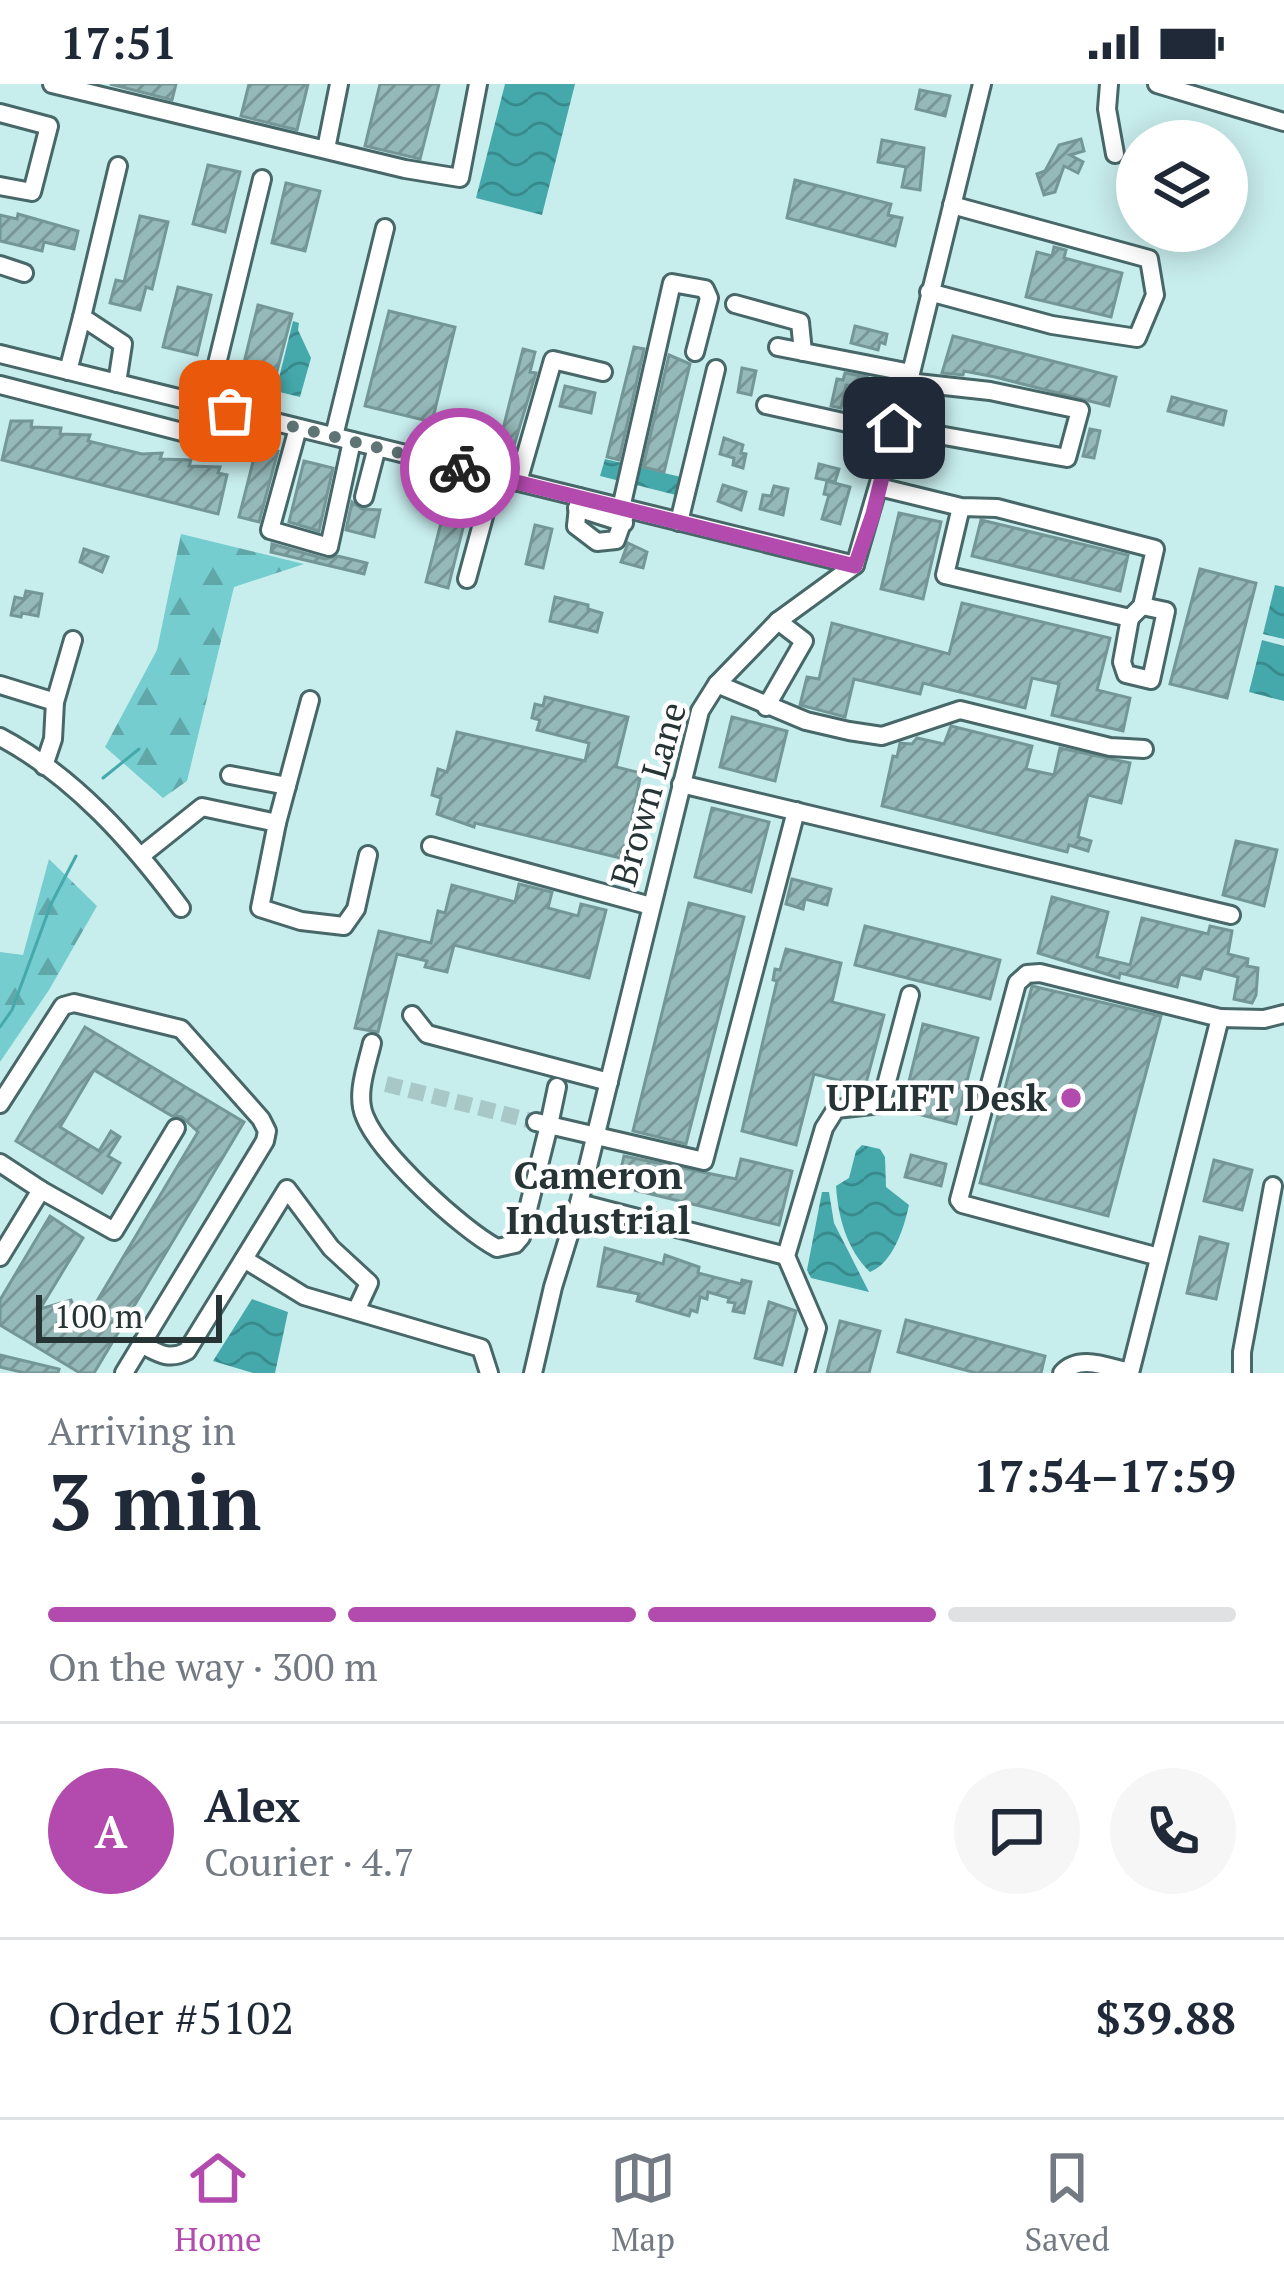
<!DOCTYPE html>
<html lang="en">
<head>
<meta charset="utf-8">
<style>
  :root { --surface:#fff; --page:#f6f6f7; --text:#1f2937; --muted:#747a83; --line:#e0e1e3; --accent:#b34bae }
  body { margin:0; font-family:"PT Serif",serif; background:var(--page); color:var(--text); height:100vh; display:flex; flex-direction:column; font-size:45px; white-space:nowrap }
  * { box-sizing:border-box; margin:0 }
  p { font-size:39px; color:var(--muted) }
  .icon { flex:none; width:66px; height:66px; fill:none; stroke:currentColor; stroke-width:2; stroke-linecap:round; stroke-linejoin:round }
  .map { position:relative; height:1289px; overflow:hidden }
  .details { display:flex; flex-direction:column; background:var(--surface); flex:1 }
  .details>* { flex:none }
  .tools { position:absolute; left:1116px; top:36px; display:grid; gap:24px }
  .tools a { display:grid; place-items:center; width:132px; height:132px; border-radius:50%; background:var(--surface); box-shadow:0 6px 30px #0003; font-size:60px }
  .scale { position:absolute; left:36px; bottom:30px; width:186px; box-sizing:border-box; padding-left:12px; border:6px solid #263435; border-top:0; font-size:33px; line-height:42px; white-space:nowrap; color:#263435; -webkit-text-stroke:9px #fff; paint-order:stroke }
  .pin { position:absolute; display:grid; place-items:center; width:102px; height:102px; color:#fff; margin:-51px; border-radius:24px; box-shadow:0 6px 18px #0006 }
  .courier { position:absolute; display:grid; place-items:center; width:120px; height:120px; margin:-60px; border:9px solid #b34bae; border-radius:50%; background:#fff; color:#222; box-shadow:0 3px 15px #0007 }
  .overview em { font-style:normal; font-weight:800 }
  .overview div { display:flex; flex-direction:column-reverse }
  .overview { display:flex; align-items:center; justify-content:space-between; height:204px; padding:0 48px }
  h1 { font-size:78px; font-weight:800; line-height:90px }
  .bar { display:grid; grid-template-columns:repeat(4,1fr); gap:18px 12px; align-content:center; height:144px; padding:0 48px }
  .bar i { height:15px; border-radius:9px; background:var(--line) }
  .bar .active { background:var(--accent) }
  .bar p { grid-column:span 4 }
  .line { display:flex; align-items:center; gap:30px; padding:0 48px; border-top:3px solid var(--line) }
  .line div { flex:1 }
  .round { display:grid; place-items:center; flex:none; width:126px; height:126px; border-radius:63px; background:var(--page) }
  .status { display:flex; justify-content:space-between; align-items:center; height:84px; padding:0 60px; background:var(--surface); direction:ltr }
  .status svg { height:33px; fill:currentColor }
  .tabs { display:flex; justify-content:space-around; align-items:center; height:168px; border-top:3px solid var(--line); background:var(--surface); font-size:33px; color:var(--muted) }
  .tabs a { display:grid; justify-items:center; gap:6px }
  .tabs .active { color:var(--accent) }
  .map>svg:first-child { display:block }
</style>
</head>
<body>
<div class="status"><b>17:51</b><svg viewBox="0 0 49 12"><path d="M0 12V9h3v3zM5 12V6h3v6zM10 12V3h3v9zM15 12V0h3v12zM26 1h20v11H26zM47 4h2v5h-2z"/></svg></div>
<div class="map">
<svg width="1284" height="1289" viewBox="0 0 1284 1289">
  <defs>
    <pattern id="forest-firs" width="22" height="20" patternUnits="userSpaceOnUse" patternTransform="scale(3)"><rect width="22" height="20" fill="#75cdcf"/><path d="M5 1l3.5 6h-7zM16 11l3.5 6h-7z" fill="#60a7a9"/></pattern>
    <pattern id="water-waves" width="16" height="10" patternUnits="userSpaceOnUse" patternTransform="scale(3)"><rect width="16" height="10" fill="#45a9ab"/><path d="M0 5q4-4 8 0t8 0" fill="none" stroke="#398a8c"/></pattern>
    <pattern id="building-hatch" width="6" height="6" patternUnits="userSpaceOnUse" patternTransform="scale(3)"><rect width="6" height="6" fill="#95b8b8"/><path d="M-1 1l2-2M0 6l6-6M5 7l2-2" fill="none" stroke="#799696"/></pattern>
  </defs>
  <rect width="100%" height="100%" fill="#c8eded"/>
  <g fill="url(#forest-firs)">
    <path d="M 181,450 L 304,480 L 234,503 L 187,697 L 163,714 L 105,663 L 157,566 Z"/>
    <path d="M 49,775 L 97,822 L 49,906 L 0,978 L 0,868 L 23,871 Z"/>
  </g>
  <g fill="url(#water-waves)">
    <path d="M 505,0 L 575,0 L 542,131 L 476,114 Z"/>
    <path d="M 293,237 L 299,239 L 298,246 L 311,274 L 300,313 L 238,298 L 240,285 L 279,294 Z"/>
    <path d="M 605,375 L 681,393 L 676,411 L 600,392 Z"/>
    <path d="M 1275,501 L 1284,503 L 1284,555 L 1263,550 Z"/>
    <path d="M 1262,556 L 1284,562 L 1284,617 L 1249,608 Z"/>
    <path d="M 862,1061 L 880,1065 L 885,1073 L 886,1103 L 909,1121 C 904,1144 893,1179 870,1188 C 847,1166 838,1133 836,1102 L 849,1094 L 856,1067 Z"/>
    <path d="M 822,1108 L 829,1108 L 834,1139 L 869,1208 L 811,1194 L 807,1186 Z"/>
    <path d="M 252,1215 L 288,1228 L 275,1289 L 253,1289 L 213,1277 Z"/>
  </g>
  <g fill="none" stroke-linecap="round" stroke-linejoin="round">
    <g stroke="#45a9ab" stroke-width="3">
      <path d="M 103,694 L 139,665"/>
      <path d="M 0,943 L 12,926 L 51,820 L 76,772"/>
    </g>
  </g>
  <g fill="url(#building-hatch)" stroke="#749696" stroke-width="3">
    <path d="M 110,0 L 176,0 L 172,16 Z"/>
    <path d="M 249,0 L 308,0 L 297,46 L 241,32 Z"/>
    <path d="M 380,0 L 439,0 L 420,75 L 365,62 Z"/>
    <path d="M 920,6 L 950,12 L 945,32 L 916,25 Z"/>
    <path d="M 1081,55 L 1084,67 L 1070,71 L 1083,78 L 1078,89 L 1064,82 L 1055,108 L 1044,111 L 1037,90 L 1045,87 L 1059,61 Z"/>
    <path d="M 882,56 L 924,64 L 920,106 L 902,103 L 906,83 L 878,78 Z"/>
    <path d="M 208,81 L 240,88 L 225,148 L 193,140 Z"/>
    <path d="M 795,96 L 891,120 L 888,131 L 902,134 L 895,162 L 787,134 Z"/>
    <path d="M 286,99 L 320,107 L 305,167 L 272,159 Z"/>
    <path d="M 18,130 L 78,147 L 74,165 L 44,158 L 42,167 L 0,157 L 0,131 L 17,135 Z"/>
    <path d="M 140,132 L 168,138 L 152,205 L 146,203 L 140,226 L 110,219 L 116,196 L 124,198 Z"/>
    <path d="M 1054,163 L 1066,166 L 1064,174 L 1122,189 L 1111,233 L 1026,213 L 1037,168 L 1052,172 Z"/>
    <path d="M 178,203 L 211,211 L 197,271 L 163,263 Z"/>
    <path d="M 258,221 L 292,230 L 276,291 L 243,283 Z"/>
    <path d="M 389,227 L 455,243 L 432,338 L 365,322 Z"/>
    <path d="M 855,242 L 887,250 L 885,260 L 880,258 L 878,266 L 851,259 Z"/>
    <path d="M 953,252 L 1116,293 L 1109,322 L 995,293 L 964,287 L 963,291 L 942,289 Z"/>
    <path d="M 634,263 L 644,265 L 619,376 L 607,373 Z"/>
    <path d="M 523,265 L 535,268 L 530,288 L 536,289 L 512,368 L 498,365 Z"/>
    <path d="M 669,271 L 690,280 L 664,388 L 643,383 Z"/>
    <path d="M 742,284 L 756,287 L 751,311 L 738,308 Z"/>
    <path d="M 845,289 L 867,293 L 864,302 L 846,301 L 841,324 L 831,322 L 837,295 L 843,296 Z"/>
    <path d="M 565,302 L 595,309 L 591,329 L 560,322 Z"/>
    <path d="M 1172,313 L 1226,327 L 1223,341 L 1168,327 Z"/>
    <path d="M 11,337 L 32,337 L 31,343 L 61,344 L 60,350 L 90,351 L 88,357 L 142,370 L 162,369 L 160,375 L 191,376 L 189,382 L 220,383 L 218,389 L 227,391 L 218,430 L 2,376 Z"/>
    <path d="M 1090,345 L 1100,347 L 1094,374 L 1083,372 Z"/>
    <path d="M 724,354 L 743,361 L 741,369 L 746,370 L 743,384 L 733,381 L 734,374 L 720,370 Z"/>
    <path d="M 257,362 L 278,367 L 259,438 L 239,433 Z"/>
    <path d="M 304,377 L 333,384 L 319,447 L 289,438 Z"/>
    <path d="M 819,380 L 839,385 L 835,398 L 816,394 Z"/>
    <path d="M 827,397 L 850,403 L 840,440 L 822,435 L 829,411 L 824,410 Z"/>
    <path d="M 723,401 L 746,408 L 741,426 L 718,417 Z"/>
    <path d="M 774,402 L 788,405 L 783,431 L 760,425 L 763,411 L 771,412 Z"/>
    <path d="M 449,407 L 471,412 L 448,504 L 426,498 Z"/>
    <path d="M 352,418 L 362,425 L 380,426 L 374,453 L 346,446 Z"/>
    <path d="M 899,429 L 941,438 L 923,515 L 881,505 Z"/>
    <path d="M 981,436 L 1128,471 L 1120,507 L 972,472 Z"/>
    <path d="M 535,441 L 552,445 L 543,484 L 526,480 Z"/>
    <path d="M 628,459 L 647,468 L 643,484 L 621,478 Z"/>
    <path d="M 272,460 L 325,475 L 338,472 L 367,479 L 364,490 L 271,468 Z"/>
    <path d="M 84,465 L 108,473 L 102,488 L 80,478 Z"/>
    <path d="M 1200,485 L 1256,499 L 1227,614 L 1170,600 Z"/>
    <path d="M 26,507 L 42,510 L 38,532 L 22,529 L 21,533 L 11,531 L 15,513 L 24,515 Z"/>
    <path d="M 555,513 L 588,521 L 588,525 L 602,529 L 597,548 L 550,537 Z"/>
    <path d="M 962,519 L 1110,554 L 1097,606 L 1130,614 L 1123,647 L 1052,631 L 1059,600 L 1032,594 L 1025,624 L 923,599 L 920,610 L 854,595 L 845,633 L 800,621 L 807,593 L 819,595 L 832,539 L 949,570 Z"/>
    <path d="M 545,613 L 628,633 L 616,683 L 641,689 L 626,764 L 623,763 L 620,774 L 475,739 L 474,743 L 437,730 L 441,714 L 432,711 L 438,685 L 447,688 L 457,648 L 585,677 L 589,659 L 537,646 L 540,636 L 532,634 L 535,620 L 543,622 Z"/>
    <path d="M 732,633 L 787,647 L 775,697 L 720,683 Z"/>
    <path d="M 951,642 L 1032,662 L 1026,685 L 1054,691 L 1060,664 L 1130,679 L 1121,719 L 1088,711 L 1078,753 L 1091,757 L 1088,767 L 1069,761 L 1067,768 L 882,722 L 893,672 L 897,673 L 900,659 L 912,660 L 917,654 L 944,660 Z"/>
    <path d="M 712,724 L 769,738 L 751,808 L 695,793 Z"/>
    <path d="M 1236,757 L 1277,766 L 1264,822 L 1223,811 Z"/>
    <path d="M 792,795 L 831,805 L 827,821 L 805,815 L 803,825 L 786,820 Z"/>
    <path d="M 519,800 L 552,808 L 548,824 L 578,832 L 581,820 L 606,826 L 589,894 L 454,861 L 447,888 L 425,883 L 427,877 L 397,870 L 378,948 L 355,944 L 379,847 L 431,859 L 438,827 L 445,829 L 452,801 L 515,818 Z"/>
    <path d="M 1052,813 L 1108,828 L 1097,873 L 1130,881 L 1142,834 L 1208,850 L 1210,842 L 1232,847 L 1228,870 L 1248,875 L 1247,882 L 1258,884 L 1256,911 L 1252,919 L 1234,915 L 1238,893 L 1203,884 L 1200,895 L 1180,890 L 1177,903 L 1120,889 L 1119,894 L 1038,869 Z"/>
    <path d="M 689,819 L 744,833 L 686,1060 L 633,1047 Z"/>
    <path d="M 865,842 L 1000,876 L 990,915 L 855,881 Z"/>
    <path d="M 786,865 L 841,879 L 832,918 L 884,931 L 865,1003 L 814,990 L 796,1061 L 742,1047 L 777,897 L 773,896 L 775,885 L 780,886 Z"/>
    <path d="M 1032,902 L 1161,932 L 1108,1132 L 980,1099 Z"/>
    <path d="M 923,940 L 978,954 L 956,1040 L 902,1026 Z"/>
    <path d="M 85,943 L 244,1038 L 94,1289 L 80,1289 L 0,1241 L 0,1216 L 50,1132 L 83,1154 L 40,1225 L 71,1216 L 82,1242 L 198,1048 L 182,1033 L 172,1032 L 94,986 L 60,1043 L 99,1067 L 111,1047 L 120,1053 L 108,1072 L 120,1079 L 102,1109 L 16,1057 Z"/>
    <path d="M 911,1071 L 946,1080 L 941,1102 L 905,1093 Z"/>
    <path d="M 624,1072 L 736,1095 L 741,1075 L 792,1087 L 779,1141 L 617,1102 Z"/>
    <path d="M 1214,1076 L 1252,1086 L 1242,1126 L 1204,1117 Z"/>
    <path d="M 1200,1153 L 1228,1160 L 1216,1215 L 1187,1209 Z"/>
    <path d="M 605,1164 L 663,1180 L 665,1171 L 699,1183 L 698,1189 L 741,1200 L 742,1196 L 751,1198 L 744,1229 L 733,1227 L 735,1219 L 728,1218 L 729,1214 L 708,1208 L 707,1215 L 700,1213 L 697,1228 L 691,1226 L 689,1232 L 637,1217 L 639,1210 L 598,1202 Z"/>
    <path d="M 769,1218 L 796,1227 L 782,1281 L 755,1274 Z"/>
    <path d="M 906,1236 L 1045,1272 L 1041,1289 L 976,1289 L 898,1268 Z"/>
    <path d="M 840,1237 L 880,1247 L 869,1289 L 827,1289 Z"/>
    <path d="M 0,1271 L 59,1285 L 58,1289 L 25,1289 L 0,1283 Z"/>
  </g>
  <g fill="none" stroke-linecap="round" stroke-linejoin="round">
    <path stroke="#a8c8c8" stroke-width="16" stroke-dasharray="16 8" stroke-linecap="butt" d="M 386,1000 L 536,1038"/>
    <defs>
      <g id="minor">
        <path d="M 52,0 L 405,85 L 460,94 L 478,0"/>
        <path d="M 1109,0 L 1107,25 L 1115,70"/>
        <path d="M 1157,0 L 1284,38"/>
        <path d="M 0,29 L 49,42 L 32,108 L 0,102"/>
        <path d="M 326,65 L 339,0"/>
        <path d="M 0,181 L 24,189"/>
        <path d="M 929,208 L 1052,241 L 1137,254 L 1155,211 L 1149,175 L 952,121"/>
        <path d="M 735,220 L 800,238 L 803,268"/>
        <path d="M 82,233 L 118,82"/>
        <path d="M 778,263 L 911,289"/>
        <path d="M 0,270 L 855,481"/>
        <path d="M 68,287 L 82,233 L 123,260 L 117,299"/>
        <path d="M 0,301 L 221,358 L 230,327"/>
        <path d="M 207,321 L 262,95"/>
        <path d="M 766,321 L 893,349"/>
        <path d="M 894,343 L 1067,374 L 1080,326 L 990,307 L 908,298"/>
        <path d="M 298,344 L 270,446 L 329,463 L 352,357"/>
        <path d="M 334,352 L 385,144"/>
        <path d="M 518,398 L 553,276 L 603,288"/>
        <path d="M 879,403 L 961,423 L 997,424 L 1155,465 L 1142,522 L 1130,534 L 945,491 L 961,423"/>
        <path d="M 364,413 L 377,363"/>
        <path d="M 579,413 L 576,442 L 597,458 L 616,456 L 627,425"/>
        <path d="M 577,424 L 624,439"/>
        <path d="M 621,424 L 672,199 L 705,205 L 709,214 L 695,268"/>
        <path d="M 679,438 L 716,285"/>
        <path d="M 467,495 L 495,392"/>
        <path d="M 1130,534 L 1122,578 L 1126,590 L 1151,596 L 1166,527 L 1142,522"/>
        <path d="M 717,600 L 806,637 L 849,647 L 882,652 L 960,626 L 1110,663 L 1144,665"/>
        <path d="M 0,601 L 55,618 L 73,556"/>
        <path d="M 766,623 L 804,557 L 778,537"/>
        <path d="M 0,653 C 74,692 132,758 181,824"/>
        <path d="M 44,682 L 53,655 L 55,618"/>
        <path d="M 230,691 L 287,702"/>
        <path d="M 681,700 L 1231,831"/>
        <path d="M 277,739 L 310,616"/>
        <path d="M 431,762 L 651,822"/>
        <path d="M 142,771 L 202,723 L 277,739 L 260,824 L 301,837 L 344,842 L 356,825 L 368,771"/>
        <path d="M 412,931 L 427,950 L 609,998"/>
        <path d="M 1220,934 L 1264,935 L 1284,930"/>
        <path d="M 372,959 C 367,981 355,1011 365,1033 C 380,1070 461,1145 497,1164 L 515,1160 L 521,1153 L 549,1041 L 704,1077 L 796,727"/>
        <path d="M 0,1020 L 63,922 L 74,919 L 181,945 L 261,1035 L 267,1047 L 265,1057 L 124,1289"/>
        <path d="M 536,1038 L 549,1041 L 557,1003"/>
        <path d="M 0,1079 L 41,1106 L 0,1173"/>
        <path d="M 41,1106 L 114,1147 L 176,1044"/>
        <path d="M 579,1119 L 786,1172"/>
        <path d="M 244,1175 L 304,1212 L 481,1264 L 489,1289"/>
        <path d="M 141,1260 C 158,1269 169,1277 187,1267 L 287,1105 L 331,1164 L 369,1199 L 356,1227"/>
        <path d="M 533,1289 L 553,1203 L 579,1119 L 700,627 L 717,600 L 778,537 L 855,481 L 911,289 L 982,0"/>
        <path d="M 805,1289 L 817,1244 L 786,1172 L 824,1044 L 836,1025 L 881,1020 L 910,911"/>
        <path d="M 1062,1289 C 1079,1270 1107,1283 1130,1288"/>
        <path d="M 1130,1289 L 1220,934 L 1040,889 L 1027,890 L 1017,899 L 959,1116 L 962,1120 L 1159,1173"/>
        <path d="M 1242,1289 L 1242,1268 L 1273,1102"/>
      </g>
    </defs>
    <use href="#minor" stroke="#476768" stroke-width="22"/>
    <use href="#minor" stroke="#fff" stroke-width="16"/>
  </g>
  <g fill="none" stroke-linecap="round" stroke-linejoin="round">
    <path stroke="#5f7575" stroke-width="12" stroke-dasharray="0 21.6" d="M 230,327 L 460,384"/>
    <path stroke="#b34bae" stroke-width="15" d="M 460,384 L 855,482 L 873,430 L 894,344"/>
  </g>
  <circle fill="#b34bae" stroke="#fff" stroke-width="4.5" cx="1071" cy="1014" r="12"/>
  <g text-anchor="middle" stroke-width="9" stroke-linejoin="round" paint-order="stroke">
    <g font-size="36" fill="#263435" stroke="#fff">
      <text transform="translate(648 710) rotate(-74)" y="13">Brown Lane</text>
    </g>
    <g font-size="36" font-weight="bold" fill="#263435" stroke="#fff" text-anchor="end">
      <text x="1047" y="1027">UPLIFT Desk</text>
    </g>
    <g font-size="39" font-weight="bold" fill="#263435" stroke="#fff">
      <text x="598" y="1105">Cameron<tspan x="598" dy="45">Industrial</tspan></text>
    </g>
  </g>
</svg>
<div class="tools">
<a><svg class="icon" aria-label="layers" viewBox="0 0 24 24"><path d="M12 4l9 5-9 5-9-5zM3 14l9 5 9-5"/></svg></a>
</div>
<div class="scale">100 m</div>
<div class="pin" style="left:230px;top:327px;background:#ea580c"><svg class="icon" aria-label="bag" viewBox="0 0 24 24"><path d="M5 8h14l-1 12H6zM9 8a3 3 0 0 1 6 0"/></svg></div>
<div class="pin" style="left:894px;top:344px;background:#1f2937"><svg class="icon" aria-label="home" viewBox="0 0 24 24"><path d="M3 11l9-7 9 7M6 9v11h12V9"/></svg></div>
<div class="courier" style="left:460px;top:384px"><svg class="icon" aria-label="bike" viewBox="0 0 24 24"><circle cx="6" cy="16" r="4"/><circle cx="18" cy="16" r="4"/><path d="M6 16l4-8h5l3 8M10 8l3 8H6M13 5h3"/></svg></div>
</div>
<section class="details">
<div class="overview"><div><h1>3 min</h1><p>Arriving in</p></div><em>17:54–17:59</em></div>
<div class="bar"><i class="active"></i><i class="active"></i><i class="active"></i><i></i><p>On the way · 300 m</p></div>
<div class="line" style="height:216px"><b class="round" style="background:var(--accent);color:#fff">A</b><div><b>Alex</b><p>Courier · 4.7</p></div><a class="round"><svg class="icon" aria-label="chat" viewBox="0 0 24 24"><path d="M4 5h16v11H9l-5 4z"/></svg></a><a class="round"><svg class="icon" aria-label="phone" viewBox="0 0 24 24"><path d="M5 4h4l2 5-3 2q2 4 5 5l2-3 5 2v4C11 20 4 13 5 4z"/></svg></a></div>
<div class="line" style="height:156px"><div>Order #5102</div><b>$39.88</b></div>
</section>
<nav class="tabs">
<a class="active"><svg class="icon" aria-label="home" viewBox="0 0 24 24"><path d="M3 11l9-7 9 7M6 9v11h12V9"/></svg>Home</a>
<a><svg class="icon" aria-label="map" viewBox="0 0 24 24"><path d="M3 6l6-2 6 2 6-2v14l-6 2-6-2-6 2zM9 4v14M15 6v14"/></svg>Map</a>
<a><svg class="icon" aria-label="saved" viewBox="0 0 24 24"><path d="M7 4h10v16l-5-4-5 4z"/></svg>Saved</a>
</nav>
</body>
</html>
